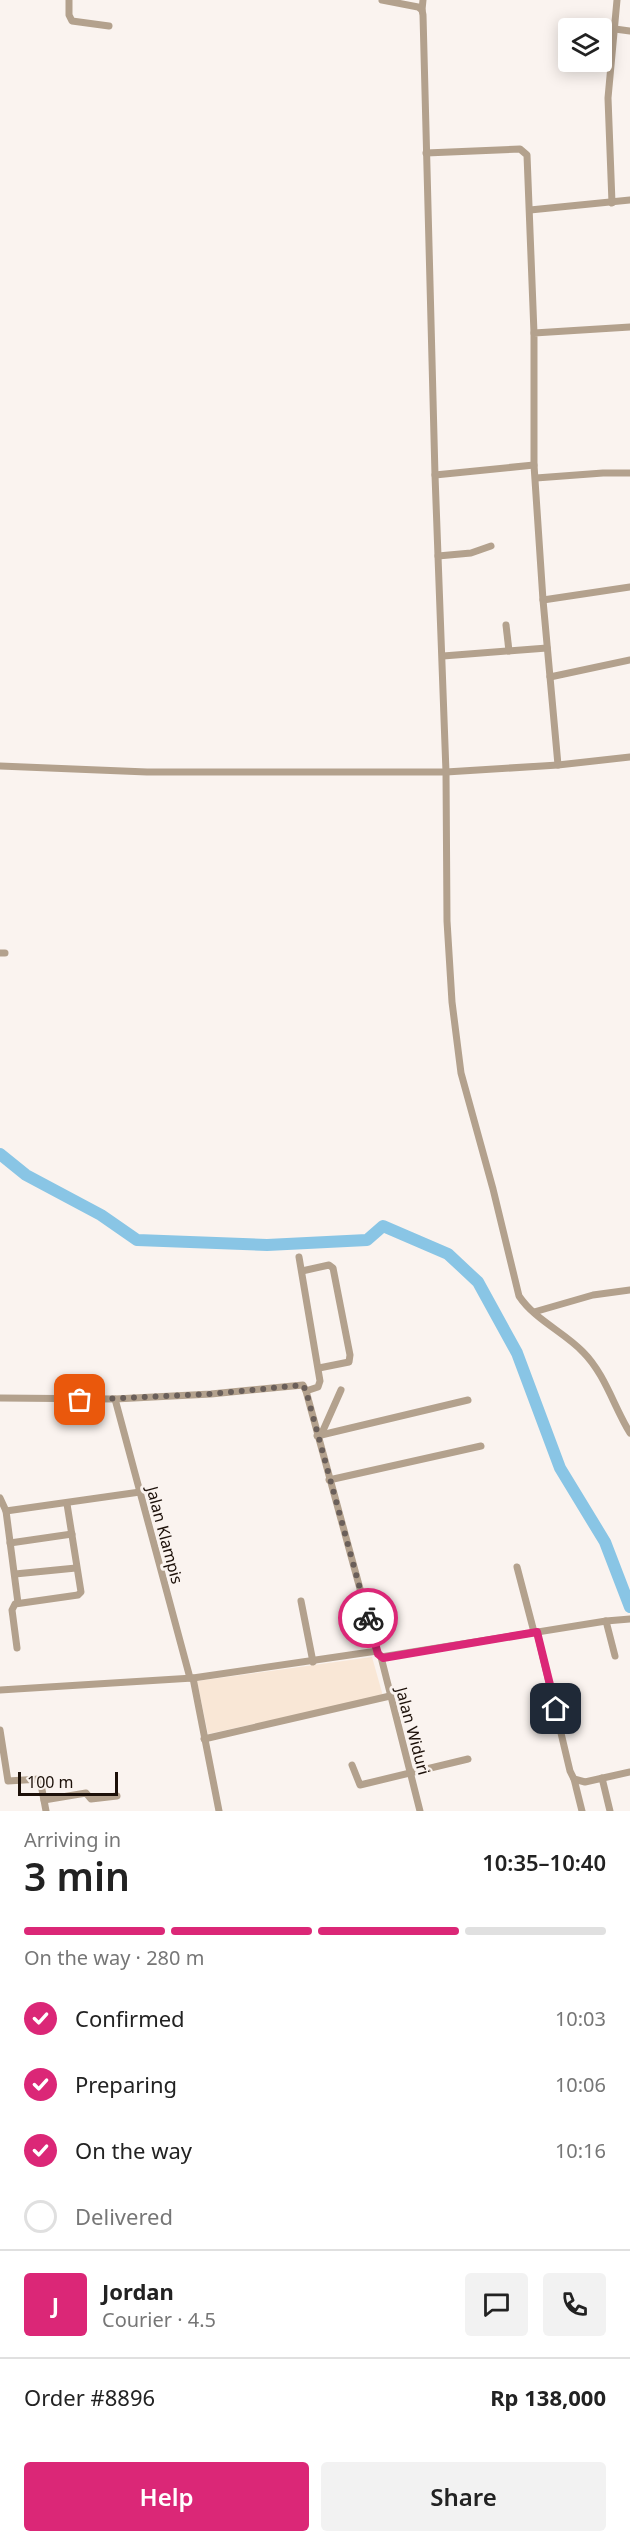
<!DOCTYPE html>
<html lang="en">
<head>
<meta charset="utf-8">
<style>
  :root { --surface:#fff; --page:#f2f2f2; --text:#222; --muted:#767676; --line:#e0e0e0; --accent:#db2777 }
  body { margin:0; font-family:"Noto Sans",sans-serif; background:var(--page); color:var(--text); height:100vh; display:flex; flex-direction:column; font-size:22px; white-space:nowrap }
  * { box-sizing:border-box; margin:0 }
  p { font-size:20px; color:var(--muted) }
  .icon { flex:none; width:33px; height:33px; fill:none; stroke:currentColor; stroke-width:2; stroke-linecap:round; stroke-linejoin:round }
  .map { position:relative; height:1811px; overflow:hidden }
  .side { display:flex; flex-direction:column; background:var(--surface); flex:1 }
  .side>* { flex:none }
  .fabs { position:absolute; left:558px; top:18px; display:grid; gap:12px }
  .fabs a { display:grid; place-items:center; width:54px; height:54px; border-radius:6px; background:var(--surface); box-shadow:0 3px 15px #0003; font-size:30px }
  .scale { position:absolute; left:18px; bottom:15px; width:100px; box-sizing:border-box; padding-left:6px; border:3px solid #1c1009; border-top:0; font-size:16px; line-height:21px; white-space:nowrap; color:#1c1009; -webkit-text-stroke:4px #faf3ef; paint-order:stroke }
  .pin { position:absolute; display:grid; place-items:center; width:51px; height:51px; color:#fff; margin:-26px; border-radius:12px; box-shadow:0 3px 9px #0006 }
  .courier { position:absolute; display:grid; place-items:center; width:60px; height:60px; margin:-30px; border:4px solid #db2777; border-radius:50%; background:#fff; color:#222; box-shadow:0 2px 8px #0007 }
  .summary em { font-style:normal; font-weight:600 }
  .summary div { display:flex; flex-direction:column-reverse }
  .summary { display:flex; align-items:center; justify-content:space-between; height:102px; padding:0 24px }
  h1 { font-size:39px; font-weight:600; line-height:45px }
  .bar { display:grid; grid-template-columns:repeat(4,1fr); gap:9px 6px; align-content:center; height:72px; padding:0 24px }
  .bar i { height:8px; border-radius:4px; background:var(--line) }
  .bar .current { background:var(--accent) }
  .bar p { grid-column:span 4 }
  .line { display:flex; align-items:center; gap:15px; padding:0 24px; border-top:2px solid var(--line) }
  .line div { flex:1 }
  .round { display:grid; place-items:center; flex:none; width:63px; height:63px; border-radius:6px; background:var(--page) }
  ol { padding:0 24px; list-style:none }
  li { display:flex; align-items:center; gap:18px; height:66px }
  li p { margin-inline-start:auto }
  li .icon { padding:6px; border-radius:50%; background:var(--accent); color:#fff; stroke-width:4 }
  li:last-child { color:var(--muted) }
  li i { width:33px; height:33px; border:3px solid var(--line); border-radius:50% }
  .button { display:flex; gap:12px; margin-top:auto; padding:12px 24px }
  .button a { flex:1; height:69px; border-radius:6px; background:var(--accent); color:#fff; font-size:24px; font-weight:600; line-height:69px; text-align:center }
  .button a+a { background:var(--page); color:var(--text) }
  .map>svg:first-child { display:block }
</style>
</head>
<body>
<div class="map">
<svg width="630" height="1811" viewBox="0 0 630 1811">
  <rect width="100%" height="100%" fill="#faf3ef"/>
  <path fill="#f9e7d6" d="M 372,1657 L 383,1696 L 208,1734 L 197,1681 Z"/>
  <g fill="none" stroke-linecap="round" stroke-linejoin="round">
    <path stroke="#89c5e5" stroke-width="12" d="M 0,1154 L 26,1175 L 101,1215 L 137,1240 L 267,1245 L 367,1240 L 383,1226 L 448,1254 L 478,1282 L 517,1353 L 560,1468 L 605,1542 L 630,1607"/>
    <g stroke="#b3a18d" stroke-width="7">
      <path d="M 69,0 L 69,15 L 72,21 L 109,26"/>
      <path d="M 382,0 L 418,7 L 422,10 L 423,15 L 435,475 L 446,772 L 447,921 L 452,1002 L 461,1073 L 493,1189 L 519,1296 C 535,1320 564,1332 583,1352 C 605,1374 614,1407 630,1433"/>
      <path d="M 422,10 L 423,0"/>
      <path d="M 615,29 L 630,31"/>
      <path d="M 426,153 L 520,149 L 527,155 L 534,333"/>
      <path d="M 612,203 L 608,98 L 617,0"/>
      <path d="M 530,210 L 630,200"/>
      <path d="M 435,475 L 534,465"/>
      <path d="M 536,478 L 603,473 L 630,473"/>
      <path d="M 438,556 L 471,553 L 491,546"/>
      <path d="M 543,600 L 630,587"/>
      <path d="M 506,625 L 509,651"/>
      <path d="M 443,656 L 547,648"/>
      <path d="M 550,677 L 630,660"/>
      <path d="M 558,765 L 543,600 L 534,465 L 534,333 L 630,327"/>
      <path d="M 0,766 L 147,772 L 446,772 L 558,765 L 630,757"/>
      <path d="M 0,953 L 5,953"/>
      <path d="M 299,1257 L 320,1381 L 318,1387 L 306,1391"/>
      <path d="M 302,1271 L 329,1265 L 333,1268 L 350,1355 L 349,1362 L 319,1368"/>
      <path d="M 534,1312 L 593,1295 L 630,1290"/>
      <path d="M 0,1398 L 115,1399 L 211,1394 L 303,1385 L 306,1391 L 377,1651 L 381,1657 L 420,1811"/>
      <path d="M 115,1399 L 190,1678"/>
      <path d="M 321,1435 L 341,1390"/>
      <path d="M 317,1436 L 468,1400"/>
      <path d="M 329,1480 L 481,1446"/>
      <path d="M 0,1498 L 6,1511 L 140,1492"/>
      <path d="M 6,1511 L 18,1603"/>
      <path d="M 10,1543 L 72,1534"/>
      <path d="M 517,1567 L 534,1632"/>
      <path d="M 15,1574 L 76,1568"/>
      <path d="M 301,1601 L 313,1662"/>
      <path d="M 606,1621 L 615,1656"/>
      <path d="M 537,1632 L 570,1771 L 574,1779 L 585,1782 L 630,1772"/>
      <path d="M 17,1648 L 12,1610 L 15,1604 L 78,1595 L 81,1592 L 67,1504"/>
      <path d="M 381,1657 L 606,1621 L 630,1619"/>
      <path d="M 193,1678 L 219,1811"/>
      <path d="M 0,1690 L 193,1678 L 377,1651"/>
      <path d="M 0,1730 L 8,1781 L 40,1779 L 46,1811"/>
      <path d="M 204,1739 L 390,1696"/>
      <path d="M 352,1765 L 360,1785 L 468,1759"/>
      <path d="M 602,1778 L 610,1811"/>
      <path d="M 574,1779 L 582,1811"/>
      <path d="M 44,1800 L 86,1793 L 91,1799 L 117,1796"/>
    </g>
  </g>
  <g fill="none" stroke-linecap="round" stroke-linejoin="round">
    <path stroke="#6a5f5a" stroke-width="6" stroke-dasharray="0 10.8" d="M 80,1400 L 211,1394 L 303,1385 L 306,1391 L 368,1618"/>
    <path stroke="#db2777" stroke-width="8" d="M 368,1618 L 378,1654 L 383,1658 L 537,1632 L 556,1709"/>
  </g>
  <g text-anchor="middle" stroke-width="6" stroke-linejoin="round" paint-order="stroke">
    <g font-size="16" fill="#1c1009" stroke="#faf3ef">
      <text transform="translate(165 1535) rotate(75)" y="6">Jalan Klampis</text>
      <text transform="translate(413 1731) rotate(75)" y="6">Jalan Widuri</text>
    </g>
  </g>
</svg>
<div class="fabs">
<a><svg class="icon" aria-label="layers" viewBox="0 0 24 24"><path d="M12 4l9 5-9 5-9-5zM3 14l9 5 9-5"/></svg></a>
</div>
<div class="scale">100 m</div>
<div class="pin" style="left:80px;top:1400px;background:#ea580c"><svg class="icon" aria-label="bag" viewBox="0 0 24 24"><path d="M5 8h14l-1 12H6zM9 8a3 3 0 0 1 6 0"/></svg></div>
<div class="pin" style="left:556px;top:1709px;background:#1f2937"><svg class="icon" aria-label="home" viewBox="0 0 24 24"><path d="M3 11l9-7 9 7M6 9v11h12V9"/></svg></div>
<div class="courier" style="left:368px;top:1618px"><svg class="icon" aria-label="bike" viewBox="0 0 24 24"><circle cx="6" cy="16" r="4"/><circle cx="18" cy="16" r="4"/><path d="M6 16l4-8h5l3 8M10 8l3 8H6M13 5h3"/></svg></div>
</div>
<section class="side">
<div class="summary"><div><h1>3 min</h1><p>Arriving in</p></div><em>10:35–10:40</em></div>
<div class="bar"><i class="current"></i><i class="current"></i><i class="current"></i><i></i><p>On the way · 280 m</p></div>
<ol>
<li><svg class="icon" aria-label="check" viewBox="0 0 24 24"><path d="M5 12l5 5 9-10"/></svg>Confirmed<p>10:03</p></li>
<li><svg class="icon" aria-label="check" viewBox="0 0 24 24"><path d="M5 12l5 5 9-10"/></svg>Preparing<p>10:06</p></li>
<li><svg class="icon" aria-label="check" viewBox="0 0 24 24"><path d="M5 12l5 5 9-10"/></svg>On the way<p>10:16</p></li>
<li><i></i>Delivered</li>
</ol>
<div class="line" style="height:108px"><b class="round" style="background:var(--accent);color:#fff">J</b><div><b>Jordan</b><p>Courier · 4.5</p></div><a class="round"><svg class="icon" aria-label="chat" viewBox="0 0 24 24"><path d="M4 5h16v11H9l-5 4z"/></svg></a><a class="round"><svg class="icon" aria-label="phone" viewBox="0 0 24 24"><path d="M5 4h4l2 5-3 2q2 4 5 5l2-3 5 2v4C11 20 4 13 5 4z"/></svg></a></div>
<div class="line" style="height:78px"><div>Order #8896</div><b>Rp 138,000</b></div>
<div class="button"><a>Help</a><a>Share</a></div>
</section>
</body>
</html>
